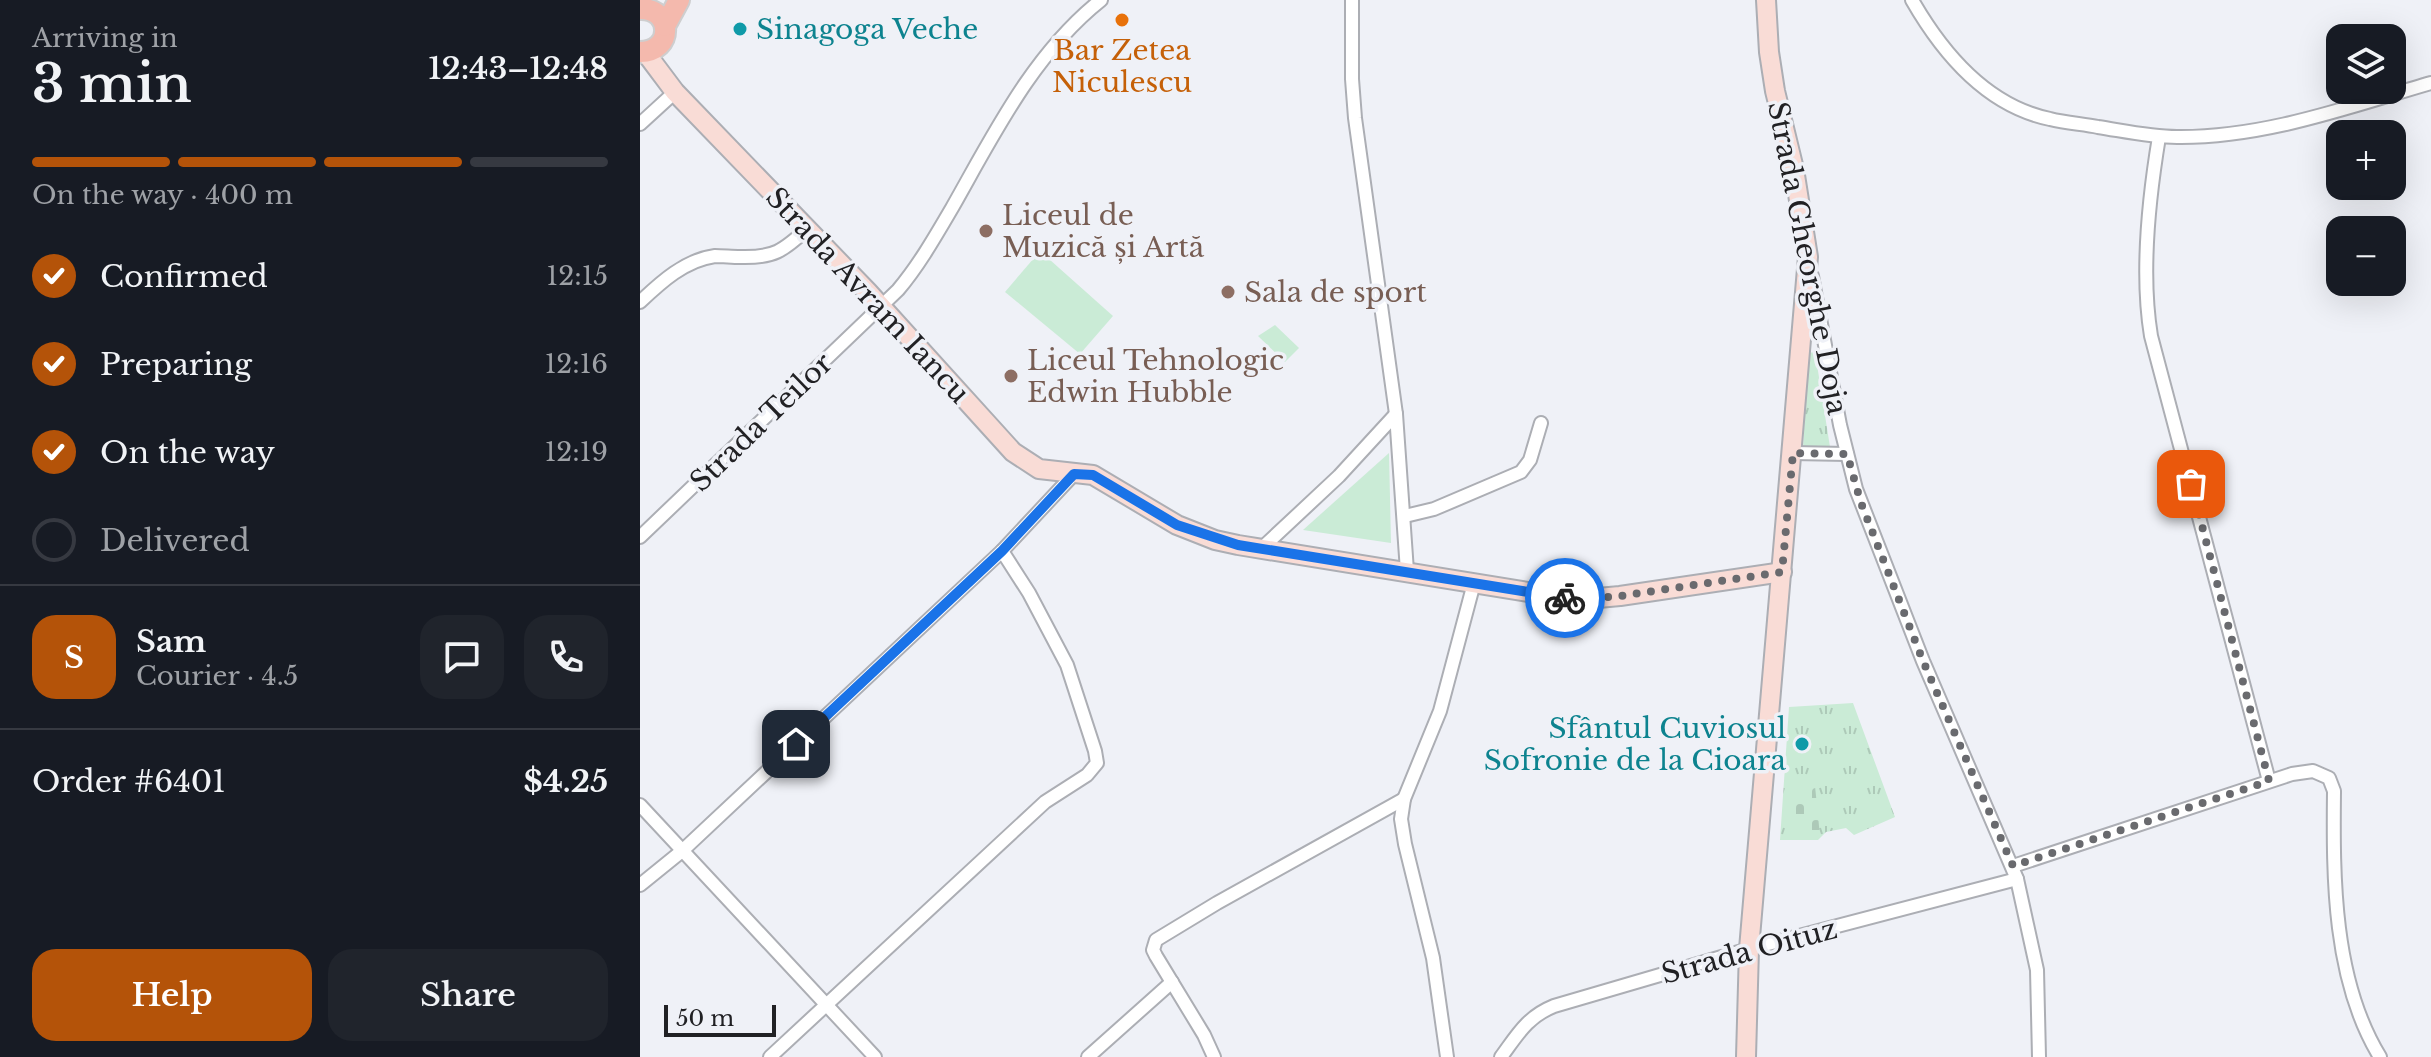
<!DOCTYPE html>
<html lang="en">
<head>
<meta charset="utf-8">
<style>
  :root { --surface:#171b24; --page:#20242c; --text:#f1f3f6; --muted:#9ea1a6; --line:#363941; --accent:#b45309 }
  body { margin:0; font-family:"Libre Baskerville",serif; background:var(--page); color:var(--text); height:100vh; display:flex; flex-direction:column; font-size:30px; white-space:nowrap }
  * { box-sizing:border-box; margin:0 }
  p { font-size:26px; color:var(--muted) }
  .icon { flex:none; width:44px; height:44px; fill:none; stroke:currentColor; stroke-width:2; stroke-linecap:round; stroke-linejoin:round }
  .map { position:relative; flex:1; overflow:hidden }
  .panel { display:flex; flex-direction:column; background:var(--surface); width:640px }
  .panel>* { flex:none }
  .controls { position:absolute; left:1686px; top:24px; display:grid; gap:16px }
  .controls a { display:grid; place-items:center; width:80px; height:80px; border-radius:16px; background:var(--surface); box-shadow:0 8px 32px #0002; font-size:40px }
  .scale { position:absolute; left:24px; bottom:20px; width:112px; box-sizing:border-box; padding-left:8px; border:4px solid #212124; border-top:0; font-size:22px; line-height:28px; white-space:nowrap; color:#212124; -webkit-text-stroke:6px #eff1f7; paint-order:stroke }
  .pin { position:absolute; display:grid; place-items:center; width:68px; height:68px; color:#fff; margin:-34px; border-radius:16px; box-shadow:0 4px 12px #0006 }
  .courier { position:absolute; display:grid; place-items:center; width:80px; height:80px; margin:-40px; border:6px solid #1a73e8; border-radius:50%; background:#fff; color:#222; box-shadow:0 2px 10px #0007 }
  .head em { font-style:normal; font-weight:600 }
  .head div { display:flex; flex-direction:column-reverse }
  .head { display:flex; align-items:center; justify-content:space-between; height:136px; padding:0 32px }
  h1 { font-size:52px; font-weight:600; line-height:60px }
  .bar { display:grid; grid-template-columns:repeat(4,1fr); gap:12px 8px; align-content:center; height:96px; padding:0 32px }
  .bar i { height:10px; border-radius:6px; background:var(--line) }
  .bar .current { background:var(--accent) }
  .bar p { grid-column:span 4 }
  .line { display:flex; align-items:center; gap:20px; padding:0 32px; border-top:2px solid var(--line) }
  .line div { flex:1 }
  .round { display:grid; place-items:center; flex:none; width:84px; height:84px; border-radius:24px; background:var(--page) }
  ol { padding:0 32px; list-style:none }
  li { display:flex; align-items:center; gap:24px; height:88px }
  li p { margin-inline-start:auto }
  li .icon { padding:8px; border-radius:50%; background:var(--accent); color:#fff; stroke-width:4 }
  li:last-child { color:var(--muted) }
  li i { width:44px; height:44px; border:4px solid var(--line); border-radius:50% }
  .primary-button { display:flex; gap:16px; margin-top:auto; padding:16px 32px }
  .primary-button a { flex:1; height:92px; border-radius:24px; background:var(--accent); color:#fff; font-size:32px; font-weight:600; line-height:92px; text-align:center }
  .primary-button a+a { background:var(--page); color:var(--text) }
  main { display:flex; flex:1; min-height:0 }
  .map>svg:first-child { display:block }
</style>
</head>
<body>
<main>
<section class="panel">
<div class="head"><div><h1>3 min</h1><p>Arriving in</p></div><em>12:43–12:48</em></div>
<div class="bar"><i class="current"></i><i class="current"></i><i class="current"></i><i></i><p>On the way · 400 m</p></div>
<ol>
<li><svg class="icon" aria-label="check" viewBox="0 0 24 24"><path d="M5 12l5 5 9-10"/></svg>Confirmed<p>12:15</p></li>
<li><svg class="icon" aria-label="check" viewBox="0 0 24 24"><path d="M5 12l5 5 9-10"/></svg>Preparing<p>12:16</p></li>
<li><svg class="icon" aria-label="check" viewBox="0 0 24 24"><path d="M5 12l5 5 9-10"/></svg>On the way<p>12:19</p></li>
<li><i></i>Delivered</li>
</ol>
<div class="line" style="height:144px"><b class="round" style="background:var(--accent);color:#fff">S</b><div><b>Sam</b><p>Courier · 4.5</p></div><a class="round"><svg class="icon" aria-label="chat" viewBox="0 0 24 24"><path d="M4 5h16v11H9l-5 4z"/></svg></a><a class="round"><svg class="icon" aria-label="phone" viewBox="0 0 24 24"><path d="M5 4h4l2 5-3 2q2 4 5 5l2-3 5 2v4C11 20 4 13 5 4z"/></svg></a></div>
<div class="line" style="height:104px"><div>Order #6401</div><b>$4.25</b></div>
<div class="primary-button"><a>Help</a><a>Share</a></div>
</section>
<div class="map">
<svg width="1791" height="1057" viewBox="0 0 1791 1057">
  <defs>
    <pattern id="grass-tufts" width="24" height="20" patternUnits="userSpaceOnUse" patternTransform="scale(2)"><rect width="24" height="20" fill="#caebd6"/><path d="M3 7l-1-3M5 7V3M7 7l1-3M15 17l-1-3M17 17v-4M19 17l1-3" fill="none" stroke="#adc9b8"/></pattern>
    <pattern id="cemetery-stones" width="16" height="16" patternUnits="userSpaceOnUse" patternTransform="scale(2)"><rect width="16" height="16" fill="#caebd6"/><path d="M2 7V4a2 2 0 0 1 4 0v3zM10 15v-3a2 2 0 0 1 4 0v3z" fill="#adc9b8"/></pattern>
  </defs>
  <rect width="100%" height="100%" fill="#eff1f7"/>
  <g fill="url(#grass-tufts)">
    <path d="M 1175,352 L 1190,447 L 1163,448 L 1168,353 Z"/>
    <path d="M 1213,703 L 1255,817 L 1214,835 L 1206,828 L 1186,832 L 1178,840 L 1140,840 L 1149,707 Z"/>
  </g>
  <path fill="url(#cemetery-stones)" d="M 1175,786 L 1180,836 L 1149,835 L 1149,794 Z"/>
  <g fill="#caebd6">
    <path d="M 400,251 L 473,316 L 440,354 L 365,292 Z"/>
    <path d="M 635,325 L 659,348 L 645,362 L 618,336 Z"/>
    <path d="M 749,453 L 751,543 L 663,530 Z"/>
  </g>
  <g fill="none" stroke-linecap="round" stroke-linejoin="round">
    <defs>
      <g id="street">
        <path d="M 712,0 L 712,79 L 715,118 L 756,414 L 767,571"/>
        <path d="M 1272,0 C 1303,54 1347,106 1410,119 C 1426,123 1443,124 1458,127 C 1484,131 1510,137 1537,137 C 1624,138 1708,107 1791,83"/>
        <path d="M 0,124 L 35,92"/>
        <path d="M 1519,137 C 1509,197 1501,276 1511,336 L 1629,781"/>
        <path d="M 1172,276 L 1200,425 L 1216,489 L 1283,661 L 1377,879 L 1397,970 L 1399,1057"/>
        <path d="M 0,302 C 21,282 45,260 75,256 C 83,256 92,257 100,257 C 134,258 143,251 167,229"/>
        <path d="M 1153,453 L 1207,454"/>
        <path d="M 765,516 L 794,509 L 881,472 L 890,460 L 901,423"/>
        <path d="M 0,537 L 258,290 C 279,265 295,237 312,208 C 354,134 393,54 461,0"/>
        <path d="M 621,549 L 699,476 L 756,414"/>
        <path d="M 0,805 L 235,1057"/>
        <path d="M 1373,866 L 1652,774 L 1673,771 L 1689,778 L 1694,791 C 1693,879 1693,980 1740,1057"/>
        <path d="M 0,885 L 42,851 L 362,551 L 434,474"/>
        <path d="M 130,1057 L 405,802 L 447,775 L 457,763 L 455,751 L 427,665 L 389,593 L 362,551"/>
        <path d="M 448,1057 L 532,982"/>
        <path d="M 574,1057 L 564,1035 L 516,956 L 513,950 L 516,940 L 577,903 L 764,799"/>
        <path d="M 807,1057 L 793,958 L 765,844 L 761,819 L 764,799 L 800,711 L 834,583"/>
        <path d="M 861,1057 C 878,1034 887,1017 914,1006 L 1109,949 L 1377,879"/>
      </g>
      <g id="secondary">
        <path d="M 5,52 L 35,92 L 228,292 L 373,452 L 399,469 L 453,475 L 537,525 L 575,540 L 598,545 L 925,598 L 947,599 L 980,596 L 1142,572"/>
        <path d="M 1106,1057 L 1109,949 L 1168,257 L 1154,169 L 1135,91 L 1129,52 L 1126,0"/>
      </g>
      <g id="primary">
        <path d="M 0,9 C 33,8 34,52 0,52"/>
        <path d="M 25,26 L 39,0"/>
      </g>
    </defs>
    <use href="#street" stroke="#acaeb4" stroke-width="16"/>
    <use href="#secondary" stroke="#acaeb4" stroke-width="22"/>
    <use href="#primary" stroke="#cececf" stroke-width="24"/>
    <use href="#street" stroke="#fff" stroke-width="12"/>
    <use href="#secondary" stroke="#f9dcd6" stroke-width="18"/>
    <use href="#primary" stroke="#f4b9ad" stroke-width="20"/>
  </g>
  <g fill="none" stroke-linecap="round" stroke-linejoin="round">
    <path stroke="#696a6e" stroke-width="8" stroke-dasharray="0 14.4" d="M 925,598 L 947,599 L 980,596 L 1142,572 L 1153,453 L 1207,454 L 1221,503 L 1283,661 L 1373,866 L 1629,781 L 1551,484"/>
    <path stroke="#1a73e8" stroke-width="10" d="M 156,744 L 362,551 L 434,474 L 453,475 L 537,525 L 598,545 L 925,598"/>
  </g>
  <circle fill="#e8710a" stroke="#eff1f7" stroke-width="3" cx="482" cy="20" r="8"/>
  <g fill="#0f9aa8" stroke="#eff1f7" stroke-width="3">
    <circle cx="100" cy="29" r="8"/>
    <circle cx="1162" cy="744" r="8"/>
  </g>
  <g fill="#8d6e63" stroke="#eff1f7" stroke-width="3">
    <circle cx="346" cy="231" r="8"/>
    <circle cx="588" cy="292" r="8"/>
    <circle cx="371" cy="376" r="8"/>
  </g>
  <g text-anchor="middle" stroke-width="7" stroke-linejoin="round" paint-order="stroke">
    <g font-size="28" fill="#0d838f" stroke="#eff1f7" text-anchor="start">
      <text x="116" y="39">Sinagoga Veche</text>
      <text x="1146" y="738" text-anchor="end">Sfântul Cuviosul<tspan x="1146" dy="32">Sofronie de la Cioara</tspan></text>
    </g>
    <g font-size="28" fill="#c56008" stroke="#eff1f7">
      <text x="482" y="60">Bar Zetea<tspan x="482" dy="32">Niculescu</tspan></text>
    </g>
    <g font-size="28" fill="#785e54" stroke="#eff1f7" text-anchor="start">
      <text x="362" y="225">Liceul de<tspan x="362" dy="32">Muzică și Artă</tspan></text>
      <text x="604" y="302">Sala de sport</text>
      <text x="387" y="370">Liceul Tehnologic<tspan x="387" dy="32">Edwin Hubble</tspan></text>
    </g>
    <g font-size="28" fill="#212124" stroke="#eff1f7">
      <text transform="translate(1168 258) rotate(79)" y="10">Strada Gheorghe Doja</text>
      <text transform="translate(228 295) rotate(47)" y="10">Strada Avram Iancu</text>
      <text transform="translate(121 422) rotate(-44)" y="10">Strada Teilor</text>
      <text transform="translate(1109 951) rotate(-15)" y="10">Strada Oituz</text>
    </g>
  </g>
</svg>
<div class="controls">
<a><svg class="icon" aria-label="layers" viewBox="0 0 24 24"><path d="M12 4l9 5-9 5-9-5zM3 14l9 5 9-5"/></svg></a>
<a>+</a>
<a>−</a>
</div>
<div class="scale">50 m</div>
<div class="pin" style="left:1551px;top:484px;background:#ea580c"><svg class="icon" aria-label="bag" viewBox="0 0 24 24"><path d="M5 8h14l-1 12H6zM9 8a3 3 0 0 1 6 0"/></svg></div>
<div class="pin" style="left:156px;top:744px;background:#1f2937"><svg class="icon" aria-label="home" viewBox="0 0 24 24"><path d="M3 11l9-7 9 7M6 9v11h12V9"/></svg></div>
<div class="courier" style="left:925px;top:598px"><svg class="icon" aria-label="bike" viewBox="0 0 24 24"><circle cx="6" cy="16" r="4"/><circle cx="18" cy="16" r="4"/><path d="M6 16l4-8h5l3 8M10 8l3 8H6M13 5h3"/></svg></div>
</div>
</main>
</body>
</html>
